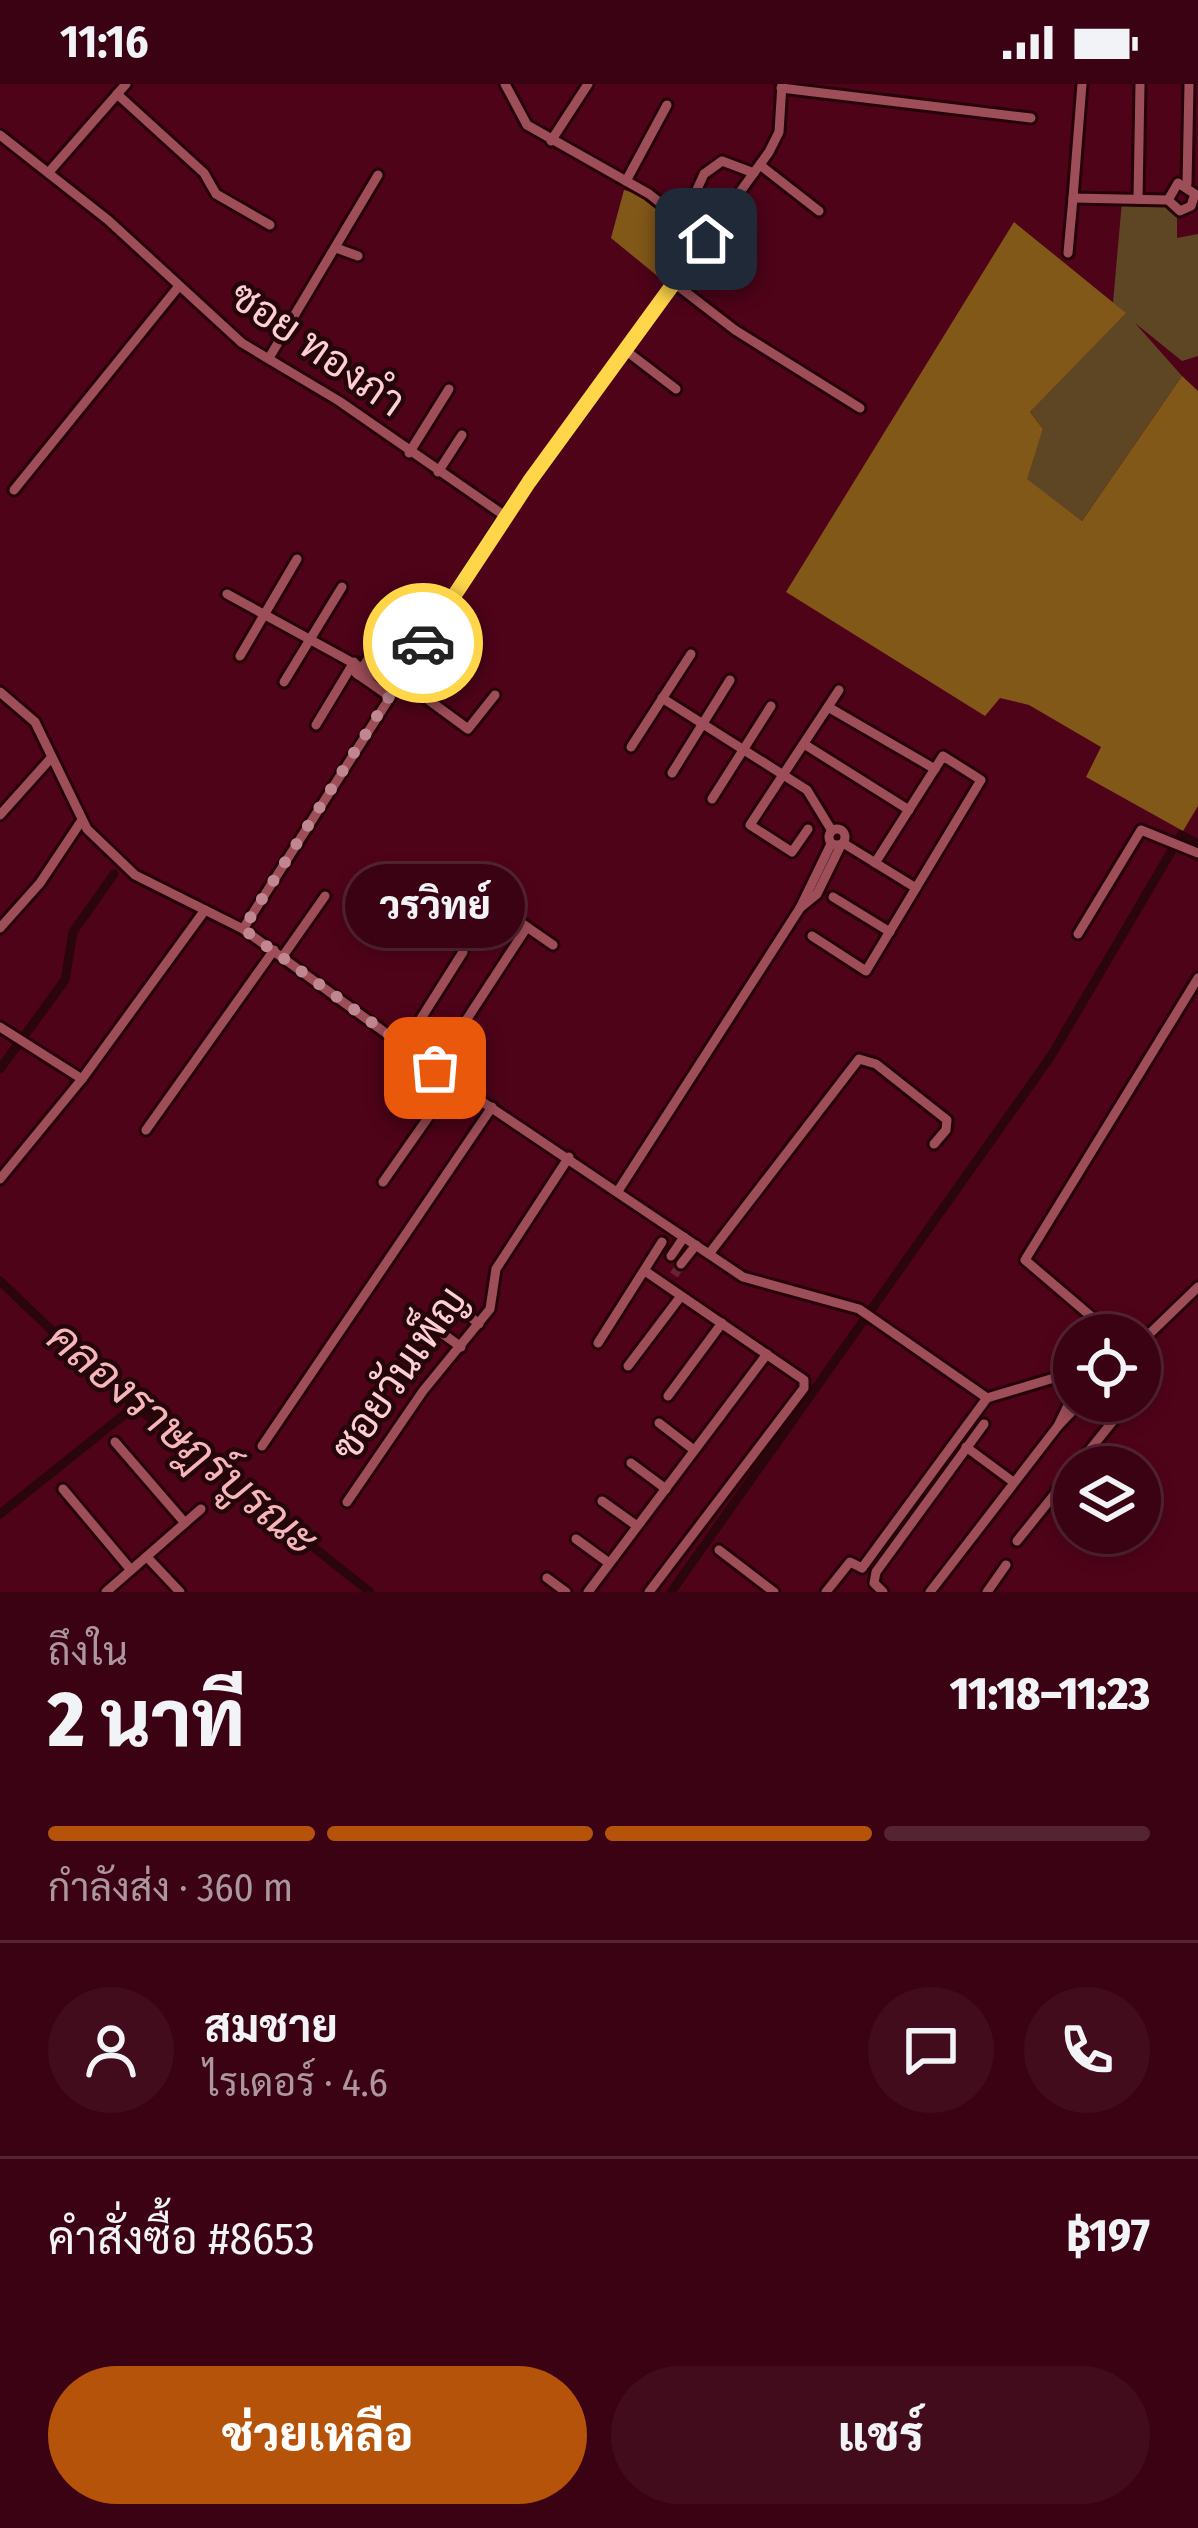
<!DOCTYPE html>
<html lang="th">
<head>
<meta charset="utf-8">
<style>
  :root { --surface:#3b0213; --page:#420c1c; --text:#f1f3f6; --muted:#ac97a0; --line:#542433; --accent:#b45309 }
  body { margin:0; font-family:"Fira Sans Condensed",Sarabun,sans-serif; background:var(--page); color:var(--text); height:100vh; display:flex; flex-direction:column; font-size:45px; white-space:nowrap }
  * { box-sizing:border-box; margin:0 }
  p { font-size:39px; color:var(--muted) }
  .icon { flex:none; width:66px; height:66px; fill:none; stroke:currentColor; stroke-width:2; stroke-linecap:round; stroke-linejoin:round }
  .map { position:relative; height:1508px; overflow:hidden }
  .panel { display:flex; flex-direction:column; background:var(--surface); flex:1 }
  .panel>* { flex:none }
  .tools { position:absolute; left:1053px; top:1230px; display:grid; gap:24px }
  .tools a { display:grid; place-items:center; width:108px; height:108px; border-radius:50%; background:var(--surface); box-shadow:0 6px 18px #0003,0 0 0 3px var(--line); font-size:60px }
  .pin { position:absolute; display:grid; place-items:center; width:102px; height:102px; color:#fff; margin:-51px; border-radius:24px; box-shadow:0 6px 18px #0006 }
  .courier { position:absolute; display:grid; place-items:center; width:120px; height:120px; margin:-60px; border:9px solid #ffd54a; border-radius:50%; background:#fff; color:#222; box-shadow:0 3px 15px #0007 }
  .bubble { position:absolute; height:84px; border-radius:42px; background:var(--surface); box-shadow:0 6px 18px #0003,0 0 0 3px var(--line); font-size:39px; font-weight:800; line-height:84px; text-align:center }
  .headline em { font-style:normal; font-weight:800 }
  .headline div { display:flex; flex-direction:column-reverse }
  .headline { display:flex; align-items:center; justify-content:space-between; height:204px; padding:0 48px }
  h1 { font-size:78px; font-weight:800; line-height:90px }
  .bar { display:grid; grid-template-columns:repeat(4,1fr); gap:18px 12px; align-content:center; height:144px; padding:0 48px }
  .bar i { height:15px; border-radius:9px; background:var(--line) }
  .bar .current { background:var(--accent) }
  .bar p { grid-column:span 4 }
  .line { display:flex; align-items:center; gap:30px; padding:0 48px; border-top:3px solid var(--line) }
  .line div { flex:1 }
  .round { display:grid; place-items:center; flex:none; width:126px; height:126px; border-radius:63px; background:var(--page) }
  .cta { display:flex; gap:24px; margin-top:auto; padding:24px 48px }
  .cta a { flex:1; height:138px; border-radius:72px; background:var(--accent); color:#fff; font-size:48px; font-weight:800; line-height:138px; text-align:center }
  .cta a+a { background:var(--page); color:var(--text) }
  .status { display:flex; justify-content:space-between; align-items:center; height:84px; padding:0 60px; background:var(--surface); direction:ltr }
  .status svg { height:33px; fill:currentColor }
  .map>svg:first-child { display:block }
</style>
</head>
<body>
<div class="status"><b>11:16</b><svg viewBox="0 0 49 12"><path d="M0 12V9h3v3zM5 12V6h3v6zM10 12V3h3v9zM15 12V0h3v12zM26 1h20v11H26zM47 4h2v5h-2z"/></svg></div>
<div class="map">
<svg width="1198" height="1508" viewBox="0 0 1198 1508">
  <rect width="100%" height="100%" fill="#4f0319"/>
  <path fill="#5e4523" d="M 1122,117 L 1165,118 L 1177,128 L 1177,154 L 1198,150 L 1198,272 L 1182,277 L 1135,239 L 1182,292 L 1082,437 L 1026,395 L 1043,345 L 1030,328 L 1125,229 L 1113,219 Z"/>
  <g fill="#825818">
    <path d="M 624,106 L 638,110 L 694,157 L 666,199 L 611,154 Z"/>
    <path d="M 1014,138 L 1126,229 L 1030,328 L 1043,345 L 1027,395 L 1082,437 L 1182,292 L 1198,307 L 1198,722 L 1183,747 L 1086,693 L 1101,663 L 1029,621 L 1000,614 L 985,632 L 786,508 Z"/>
  </g>
  <g fill="none" stroke-linecap="round" stroke-linejoin="round">
    <g stroke="#2a050c" stroke-width="9">
      <path d="M 0,985 L 65,896 L 73,848 L 114,790"/>
      <path d="M 0,1197 L 110,1302 L 370,1508"/>
      <path d="M 0,1430 L 135,1322"/>
      <path d="M 671,1508 L 1051,972 L 1181,751 L 1198,760"/>
    </g>
    <path stroke="#692135" stroke-width="9" stroke-dasharray="9 4.5" stroke-linecap="butt" d="M 674,1191 L 681,1180"/>
    <defs>
      <g id="street">
        <path d="M 505,0 L 527,41 L 649,110 L 706,155"/>
        <path d="M 1082,0 L 1073,114 L 1168,116 L 1180,127 L 1191,122 L 1195,110 L 1178,99 L 1168,116"/>
        <path d="M 781,4 L 1031,34"/>
        <path d="M 117,10 L 204,89 L 216,110 L 270,141"/>
        <path d="M 0,51 L 108,136 L 242,259 L 339,317 L 505,432"/>
        <path d="M 551,57 L 588,0"/>
        <path d="M 760,81 L 819,127"/>
        <path d="M 49,88 L 126,0"/>
        <path d="M 626,97 L 667,21"/>
        <path d="M 1187,100 L 1189,0"/>
        <path d="M 1138,115 L 1140,0"/>
        <path d="M 721,135 L 694,112 L 704,90 L 722,77 L 754,89"/>
        <path d="M 336,164 L 358,172"/>
        <path d="M 1068,169 L 1073,114"/>
        <path d="M 674,199 L 735,246 L 860,324"/>
        <path d="M 625,266 L 676,305"/>
        <path d="M 269,274 L 378,91"/>
        <path d="M 409,369 L 449,305"/>
        <path d="M 438,388 L 462,351"/>
        <path d="M 14,406 L 179,202"/>
        <path d="M 227,510 L 395,602"/>
        <path d="M 240,572 L 297,475"/>
        <path d="M 356,589 L 389,612"/>
        <path d="M 358,591 L 392,536"/>
        <path d="M 400,595 L 468,645 L 495,611"/>
        <path d="M 284,598 L 342,503"/>
        <path d="M 0,608 L 35,638 L 87,745 L 135,791 L 243,845 L 453,998 L 743,1193 L 859,1225 L 987,1314 L 1074,1288"/>
        <path d="M 662,614 L 807,706 L 832,747"/>
        <path d="M 828,623 L 935,685"/>
        <path d="M 316,641 L 354,578"/>
        <path d="M 804,660 L 909,726"/>
        <path d="M 631,663 L 691,570"/>
        <path d="M 672,689 L 730,596"/>
        <path d="M 712,715 L 771,622"/>
        <path d="M 0,731 L 51,674"/>
        <circle cx="837" cy="753" r="8"/>
        <path d="M 808,745 L 792,768 L 750,741 L 839,606"/>
        <path d="M 843,759 L 916,804"/>
        <path d="M 833,813 L 890,848"/>
        <path d="M 800,824 L 817,810 L 841,761"/>
        <path d="M 527,843 L 553,861"/>
        <path d="M 0,844 L 40,799 L 82,736"/>
        <path d="M 243,845 L 505,432 L 769,68 L 779,48 L 782,0"/>
        <path d="M 1078,850 L 1141,746 L 1198,769"/>
        <path d="M 812,852 L 866,887 L 981,696 L 943,672 L 875,779"/>
        <path d="M 283,872 L 325,812"/>
        <path d="M 0,943 L 82,995"/>
        <path d="M 403,963 L 463,868"/>
        <path d="M 435,984 L 527,843 L 503,826"/>
        <path d="M 146,1046 L 274,866"/>
        <path d="M 0,1095 L 82,995 L 205,826"/>
        <path d="M 383,1098 L 453,998"/>
        <path d="M 618,1107 L 800,824 L 831,760"/>
        <path d="M 709,1170 L 859,975 L 876,980 L 947,1036 L 946,1046 L 934,1060"/>
        <path d="M 671,1172 L 684,1153"/>
        <path d="M 681,1180 L 696,1161"/>
        <path d="M 645,1187 L 804,1296 L 804,1304 L 649,1508"/>
        <path d="M 452,1218 L 479,1240"/>
        <path d="M 439,1247 L 461,1263"/>
        <path d="M 1113,1251 L 1025,1176 L 1198,894"/>
        <path d="M 598,1259 L 662,1158"/>
        <path d="M 1140,1259 L 1198,1203"/>
        <path d="M 628,1282 L 681,1212"/>
        <path d="M 1140,1304 L 1153,1278 L 1144,1256"/>
        <path d="M 1074,1309 L 1058,1342 L 1082,1317"/>
        <path d="M 668,1312 L 722,1239"/>
        <path d="M 659,1339 L 694,1366"/>
        <path d="M 115,1358 L 185,1439"/>
        <path d="M 262,1362 L 492,1023"/>
        <path d="M 966,1363 L 1012,1397"/>
        <path d="M 631,1379 L 666,1405"/>
        <path d="M 1076,1383 L 1129,1317"/>
        <path d="M 63,1405 L 131,1486"/>
        <path d="M 1057,1406 L 1074,1419"/>
        <path d="M 602,1417 L 637,1442"/>
        <path d="M 347,1418 L 423,1307 L 490,1225 L 496,1185 L 569,1073"/>
        <path d="M 576,1455 L 609,1479"/>
        <path d="M 1017,1457 L 1074,1386"/>
        <path d="M 719,1466 L 774,1508"/>
        <path d="M 147,1473 L 180,1508"/>
        <path d="M 547,1494 L 566,1508"/>
        <path d="M 106,1508 L 201,1425"/>
        <path d="M 588,1508 L 767,1270"/>
        <path d="M 826,1508 L 850,1478 L 862,1484 L 987,1314"/>
        <path d="M 883,1508 L 874,1499 L 876,1488 L 984,1340"/>
        <path d="M 930,1508 L 1058,1342"/>
        <path d="M 987,1508 L 1006,1481"/>
      </g>
    </defs>
    <use href="#street" stroke="#260209" stroke-width="15"/>
    <use href="#street" stroke="#9e4e59" stroke-width="9"/>
  </g>
  <g fill="none" stroke-linecap="round" stroke-linejoin="round">
    <path stroke="#c08791" stroke-width="12" stroke-dasharray="0 21.6" d="M 423,559 L 243,845 L 435,984"/>
    <path stroke="#ffd54a" stroke-width="15" d="M 423,559 L 529,398 L 706,155"/>
  </g>
  <g text-anchor="middle" stroke-width="9" stroke-linejoin="round" paint-order="stroke">
    <g font-size="42" fill="#fdced2" stroke="#23050a">
      <text transform="translate(318 264) rotate(35)" y="15">ซอย ทองภํา</text>
      <text transform="translate(398 1289) rotate(-55)" y="15">ซอยวันเพ็ญ</text>
    </g>
    <g font-size="45" font-style="italic" fill="#f5b5ba" stroke="#23050a">
      <text transform="translate(183 1354) rotate(40)" y="16">คลองราษฎร์บูรณะ</text>
    </g>
  </g>
</svg>
<div class="tools">
<a><svg class="icon" aria-label="locate" viewBox="0 0 24 24"><circle cx="12" cy="12" r="6"/><path d="M12 2v4M12 18v4M2 12h4M18 12h4"/></svg></a>
<a><svg class="icon" aria-label="layers" viewBox="0 0 24 24"><path d="M12 4l9 5-9 5-9-5zM3 14l9 5 9-5"/></svg></a>
</div>
<div class="pin" style="left:435px;top:984px;background:#ea580c"><svg class="icon" aria-label="bag" viewBox="0 0 24 24"><path d="M5 8h14l-1 12H6zM9 8a3 3 0 0 1 6 0"/></svg></div>
<div class="pin" style="left:706px;top:155px;background:#1f2937"><svg class="icon" aria-label="home" viewBox="0 0 24 24"><path d="M3 11l9-7 9 7M6 9v11h12V9"/></svg></div>
<div class="courier" style="left:423px;top:559px"><svg class="icon" aria-label="car" viewBox="0 0 24 24"><path d="M5 17H2v-5l4-1 3-4h7l3 4 3 1v5h-3M9 17h6M6 11h13"/><circle cx="7" cy="17" r="2"/><circle cx="17" cy="17" r="2"/></svg></div>
<div class="bubble" style="left:345px;top:780px;width:180px">วรวิทย์</div>
</div>
<section class="panel">
<div class="headline"><div><h1>2 นาที</h1><p>ถึงใน</p></div><em>11:18–11:23</em></div>
<div class="bar"><i class="current"></i><i class="current"></i><i class="current"></i><i></i><p>กำลังส่ง · 360 m</p></div>
<div class="line" style="height:216px"><a class="round"><svg class="icon" aria-label="person" viewBox="0 0 24 24"><circle cx="12" cy="8" r="4"/><path d="M4 21q1-7 8-7t8 7"/></svg></a><div><b>สมชาย</b><p>ไรเดอร์ · 4.6</p></div><a class="round"><svg class="icon" aria-label="chat" viewBox="0 0 24 24"><path d="M4 5h16v11H9l-5 4z"/></svg></a><a class="round"><svg class="icon" aria-label="phone" viewBox="0 0 24 24"><path d="M5 4h4l2 5-3 2q2 4 5 5l2-3 5 2v4C11 20 4 13 5 4z"/></svg></a></div>
<div class="line" style="height:156px"><div>คำสั่งซื้อ #8653</div><b>฿197</b></div>
<div class="cta"><a>ช่วยเหลือ</a><a>แชร์</a></div>
</section>
</body>
</html>
